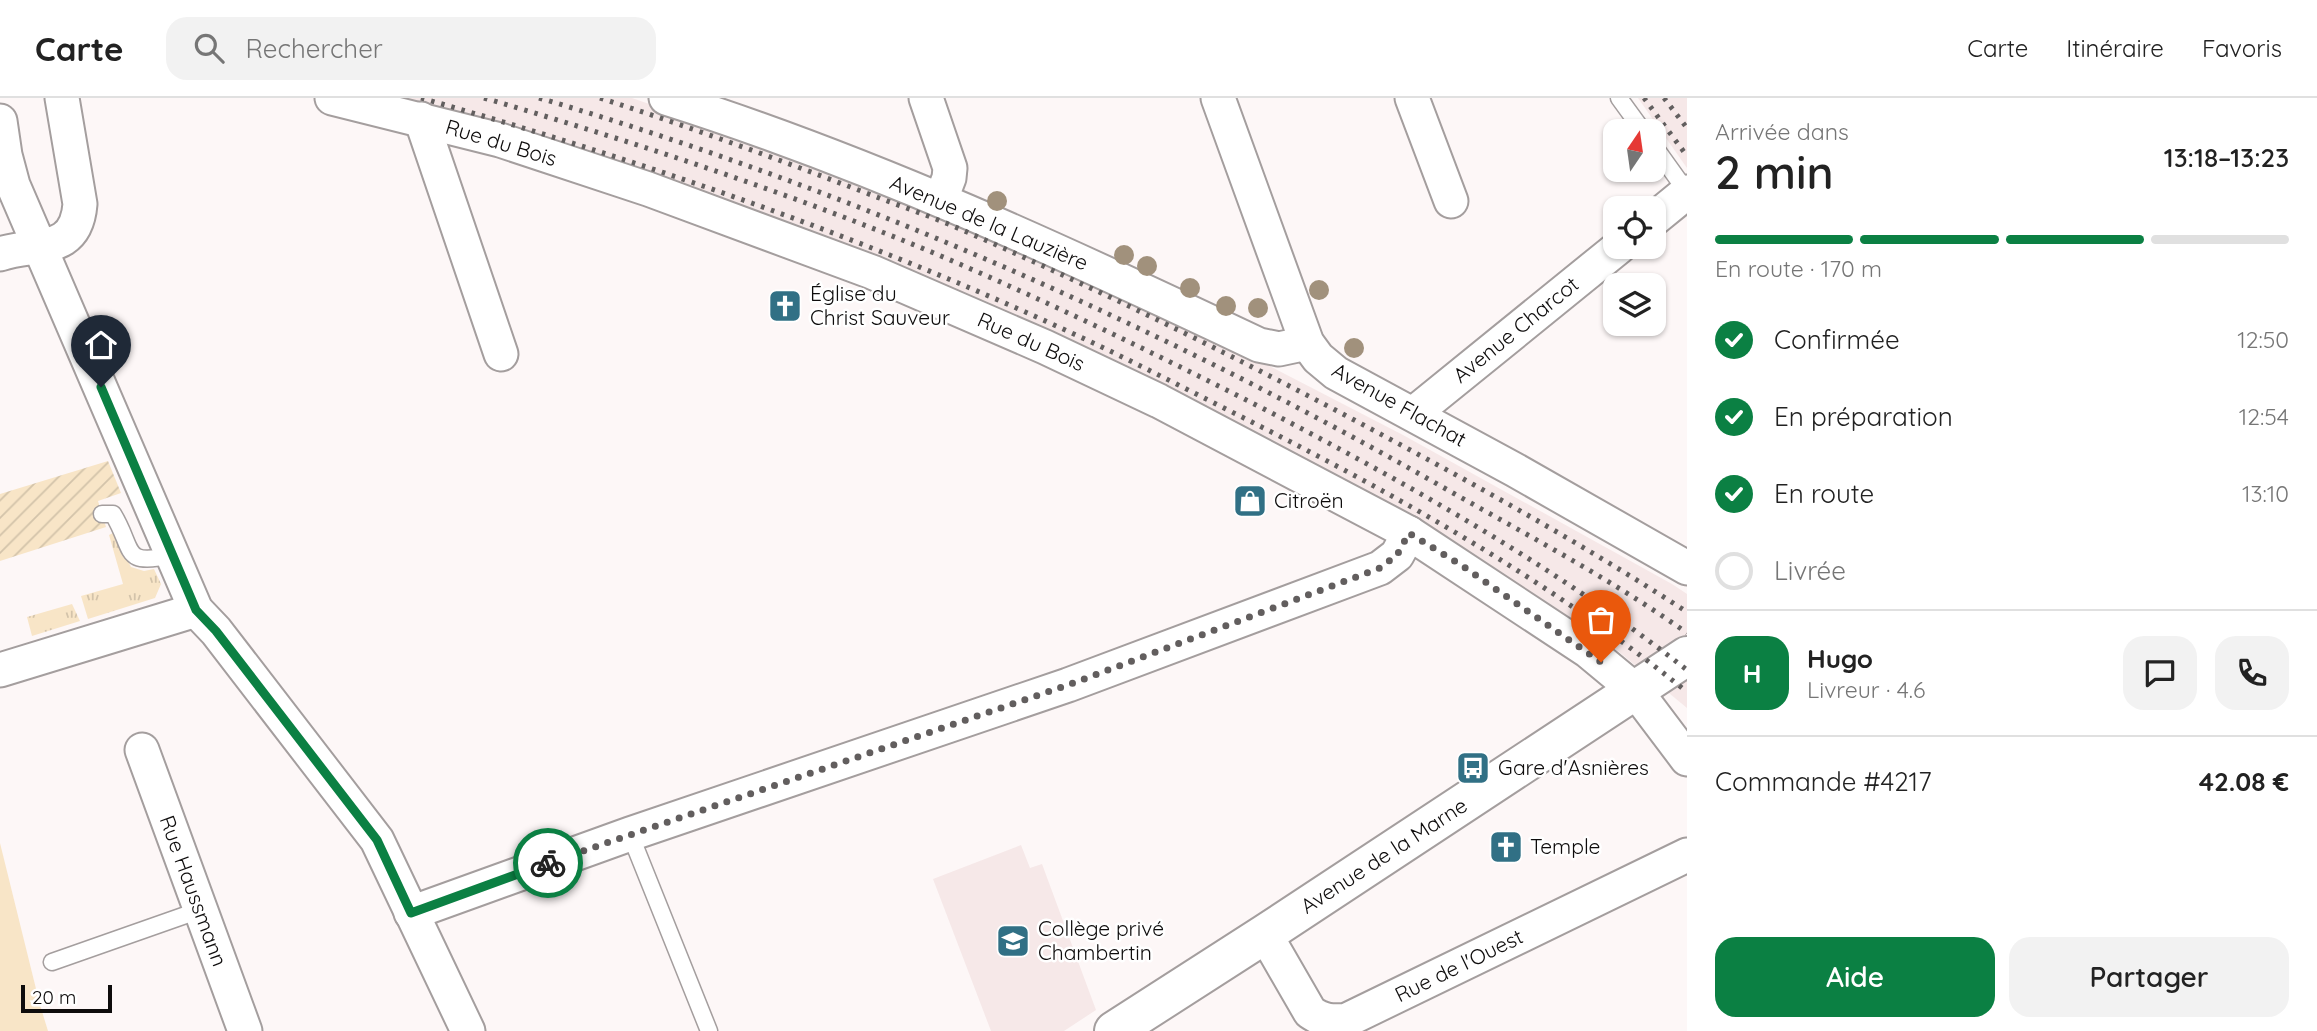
<!DOCTYPE html>
<html lang="fr">
<head>
<meta charset="utf-8">
<style>
  :root { --surface:#fff; --page:#f2f2f2; --text:#222; --muted:#767676; --line:#e0e0e0; --accent:#0b8043 }
  body { margin:0; font-family:Quicksand,sans-serif; background:var(--page); color:var(--text); height:100vh; display:flex; flex-direction:column; font-size:26px; white-space:nowrap }
  * { box-sizing:border-box; margin:0 }
  p { font-size:23px; color:var(--muted) }
  .icon { flex:none; width:38px; height:38px; fill:none; stroke:currentColor; stroke-width:2; stroke-linecap:round; stroke-linejoin:round }
  .map { position:relative; flex:1; overflow:hidden }
  .details { display:flex; flex-direction:column; background:var(--surface); width:630px }
  .details>* { flex:none }
  .needle { width:46px; rotate:13deg }
  .tools { position:absolute; left:1603px; top:21px; display:grid; gap:14px }
  .tools a { display:grid; place-items:center; width:63px; height:63px; border-radius:14px; background:var(--surface); box-shadow:0 2px 5px #0004; font-size:35px }
  .scale { position:absolute; left:21px; bottom:18px; width:91px; box-sizing:border-box; padding-left:7px; border:4px solid #0e0c0c; border-top:0; font-size:19px; line-height:24px; white-space:nowrap; color:#0e0c0c; -webkit-text-stroke:5px #fff; paint-order:stroke }
  .pin { position:absolute; display:grid; place-items:center; width:60px; height:60px; color:#fff; margin:-72px -30px; border-radius:50% 50% 50% 0; rotate:-45deg; box-shadow:0 0 7px #0007 }
  .pin .icon { rotate:45deg }
  .courier { position:absolute; display:grid; place-items:center; width:70px; height:70px; margin:-35px; border:5px solid #0b8043; border-radius:50%; background:#fff; color:#222; box-shadow:0 2px 9px #0007 }
  .summary em { font-style:normal; font-weight:600 }
  .summary div { display:flex; flex-direction:column-reverse }
  .summary { display:flex; align-items:center; justify-content:space-between; height:119px; padding:0 28px }
  h1 { font-size:46px; font-weight:600; line-height:52px }
  .bar { display:grid; grid-template-columns:repeat(4,1fr); gap:10px 7px; align-content:center; height:84px; padding:0 28px }
  .bar i { height:9px; border-radius:5px; background:var(--line) }
  .bar .on { background:var(--accent) }
  .bar p { grid-column:span 4 }
  .line { display:flex; align-items:center; gap:18px; padding:0 28px; border-top:2px solid var(--line) }
  .line div { flex:1 }
  .round { display:grid; place-items:center; flex:none; width:74px; height:74px; border-radius:21px; background:var(--page) }
  ol { padding:0 28px; list-style:none }
  li { display:flex; align-items:center; gap:21px; height:77px }
  li p { margin-inline-start:auto }
  li .icon { padding:7px; border-radius:50%; background:var(--accent); color:#fff; stroke-width:4 }
  li:last-child { color:var(--muted) }
  li i { width:38px; height:38px; border:4px solid var(--line); border-radius:50% }
  .primary-button { display:flex; gap:14px; margin-top:auto; padding:14px 28px }
  .primary-button a { flex:1; height:80px; border-radius:21px; background:var(--accent); color:#fff; font-size:28px; font-weight:600; line-height:80px; text-align:center }
  .primary-button a+a { background:var(--page); color:var(--text) }
  header { display:flex; align-items:center; gap:42px; box-sizing:border-box; height:98px; padding:0 35px; background:var(--surface); border-bottom:2px solid var(--line) }
  header strong { font-size:33px }
  nav { display:flex; gap:38px; margin-inline-start:auto; font-size:24px }
  .search { width:490px; height:63px; background:var(--page); display:flex; align-items:center; gap:18px; box-sizing:border-box; padding:0 24px; border-radius:21px; color:var(--muted); font-size:26px }
  main { display:flex; flex:1; min-height:0 }
  .map>svg:first-child { display:block }
</style>
</head>
<body>
<header>
<strong>Carte</strong>
<div class="search"><svg class="icon" aria-label="search" viewBox="0 0 24 24"><circle cx="10" cy="10" r="6"/><path d="M15 15l6 6"/></svg>Rechercher</div>
<nav><a>Carte</a><a>Itinéraire</a><a>Favoris</a></nav>
</header>
<main>
<div class="map">
<svg width="1687" height="933" viewBox="0 0 1687 933">
  <defs>
    <pattern id="grass-tufts" width="24" height="20" patternUnits="userSpaceOnUse" patternTransform="scale(1.75)"><rect width="24" height="20" fill="#f8e5c7"/><path d="M3 7l-1-3M5 7V3M7 7l1-3M15 17l-1-3M17 17v-4M19 17l1-3" fill="none" stroke="#d3c3aa"/></pattern>
    <pattern id="garden-furrows" width="10" height="10" patternUnits="userSpaceOnUse" patternTransform="scale(1.75)"><rect width="10" height="10" fill="#f8e5c7"/><path d="M-1 1l2-2M0 10L10 0M9 11l2-2" fill="none" stroke="#d3c3aa"/></pattern>
  </defs>
  <rect width="100%" height="100%" fill="#fdf7f7"/>
  <g fill="#f6e8e8">
    <path d="M 386,0 L 632,0 L 793,56 L 1179,221 L 1403,337 L 1672,486 L 1687,496 L 1687,610 L 1618,553 L 1561,513 L 1447,443 L 1237,331 Z"/>
    <path d="M 1638,0 L 1687,0 L 1687,70 Z"/>
    <path d="M 1021,747 L 1030,770 L 1042,766 L 1096,912 L 1064,933 L 991,933 L 933,781 Z"/>
  </g>
  <g fill="url(#grass-tufts)">
    <path d="M 113,435 L 131,469 L 144,473 L 154,471 L 161,486 L 155,500 L 88,521 L 81,498 L 123,486 L 109,437 Z"/>
    <path d="M 72,506 L 80,523 L 32,538 L 27,519 Z"/>
  </g>
  <path fill="#f8e5c7" d="M 0,745 L 40,907 L 48,933 L 0,933 Z"/>
  <path fill="url(#garden-furrows)" d="M 108,363 L 121,395 L 98,403 L 106,429 L 0,463 L 0,396 Z"/>
  <g fill="none" stroke-linecap="round" stroke-linejoin="round">
    <defs>
      <g id="lane">
        <path d="M 1619,0 L 1643,33"/>
        <path d="M 1654,48 L 1687,94"/>
        <path d="M 102,416 L 113,416 C 135,452 121,469 172,457"/>
        <path d="M 630,736 L 709,933"/>
        <path d="M 52,864 L 200,812"/>
      </g>
      <g id="street">
        <path d="M 332,0 L 500,42 L 648,91 L 872,174 L 1045,249 L 1159,303 L 1409,435 L 1588,553 L 1635,592 L 1687,661"/>
        <path d="M 666,0 C 871,65 1065,155 1259,247 L 1279,251 L 1307,245"/>
        <path d="M 926,0 L 950,70 L 949,80 L 941,101"/>
        <path d="M 1218,0 L 1307,245 L 1318,260 L 1336,275 L 1515,372 L 1687,470"/>
        <path d="M 1412,0 L 1451,103"/>
        <path d="M 421,21 L 501,256"/>
        <path d="M 0,23 L 5,57 L 13,87 L 196,512 L 216,533 L 377,742 L 468,933"/>
        <path d="M 1654,121 L 1687,94"/>
        <path d="M 0,156 C 37,144 76,157 80,106 L 62,0"/>
        <path d="M 1413,316 L 1619,149"/>
        <path d="M 0,572 L 196,512"/>
        <path d="M 142,652 L 245,933"/>
        <path d="M 411,815 L 630,736 L 1068,587 L 1380,470 L 1397,457 L 1409,435"/>
        <path d="M 1265,836 L 1310,914 C 1323,923 1332,924 1347,922 L 1687,757"/>
      </g>
      <path id="secondary" d="M 1114,933 L 1265,836 L 1687,558"/>
    </defs>
    <use href="#lane" stroke="#a49e9e" stroke-width="19"/>
    <use href="#street" stroke="#a49e9e" stroke-width="37"/>
    <use href="#secondary" stroke="#a49e9e" stroke-width="42"/>
    <use href="#lane" stroke="#fff" stroke-width="16"/>
    <use href="#street" stroke="#fff" stroke-width="33"/>
    <use href="#secondary" stroke="#fff" stroke-width="38"/>
    <g stroke="#625f5f" stroke-width="5" stroke-dasharray="3.5 7" stroke-linecap="butt">
      <path d="M 421,0 C 650,65 876,143 1091,244 C 1136,265 1180,288 1224,310 C 1386,391 1546,479 1687,594"/>
      <path d="M 484,0 C 634,44 784,93 929,153 C 1043,201 1154,255 1264,311 C 1412,388 1556,469 1687,572"/>
      <path d="M 539,0 C 856,93 1159,227 1446,391 C 1527,437 1611,481 1687,535"/>
      <path d="M 600,0 C 693,30 783,63 874,98 C 900,108 927,117 953,128 C 1085,185 1214,248 1341,315 C 1458,377 1575,441 1687,514"/>
      <path d="M 1644,0 L 1687,58"/>
      <path d="M 1664,0 L 1687,30"/>
    </g>
  </g>
  <g fill="#a1917c">
    <circle cx="997" cy="103" r="10"/>
    <circle cx="1124" cy="157" r="10"/>
    <circle cx="1147" cy="168" r="10"/>
    <circle cx="1190" cy="190" r="10"/>
    <circle cx="1319" cy="192" r="10"/>
    <circle cx="1226" cy="208" r="10"/>
    <circle cx="1258" cy="210" r="10"/>
    <circle cx="1354" cy="250" r="10"/>
  </g>
  <g fill="none" stroke-linecap="round" stroke-linejoin="round">
    <path stroke="#625e5e" stroke-width="7" stroke-dasharray="0 12.6" d="M 548,765 L 1068,587 L 1380,470 L 1397,457 L 1409,435 L 1461,467 L 1601,564"/>
    <path stroke="#0b8043" stroke-width="9" d="M 101,289 L 196,512 L 216,533 L 377,742 L 411,815 L 548,765"/>
  </g>
  <defs>
    <symbol id="church-square" viewBox="-11 -11 22 22"><rect x="-9" y="-9" width="18" height="18" rx="4" fill="#317085" stroke="#fff"/><path d="M-1.2-6h2.4v3.5h3.3v2.4h-3.3V6h-2.4V-.1h-3.3v-2.4h3.3Z" fill="#fff"/></symbol>
    <symbol id="shop-square" viewBox="-11 -11 22 22"><rect x="-9" y="-9" width="18" height="18" rx="4" fill="#317085" stroke="#fff"/><path d="M-5-2.5h2.3a2.7 3.5 0 0 1 5.4 0H5L5.5 6h-11ZM-1.5-2.5h3a1.5 2.3 0 0 0-3 0Z" fill="#fff"/></symbol>
    <symbol id="bus-square" viewBox="-11 -11 22 22"><rect x="-9" y="-9" width="18" height="18" rx="4" fill="#317085" stroke="#fff"/><path d="M-5-6H5V4H4V6H2V4H-2V6H-4V4H-5ZM-3.5-4V0h7V-4ZM-3.5 1.2v1.5H-2V1.2ZM2 1.2v1.5H3.5V1.2Z" fill="#fff"/></symbol>
    <symbol id="school-square" viewBox="-11 -11 22 22"><rect x="-9" y="-9" width="18" height="18" rx="4" fill="#317085" stroke="#fff"/><path d="M0-5L7-2L0 1L-7-2ZM-4 1L0 2.5L4 1V4Q0 6-4 4Z" fill="#fff"/></symbol>
  </defs>
  <g fill-rule="evenodd">
    <use href="#church-square" x="766" y="189" width="38" height="38"/>
    <use href="#shop-square" x="1231" y="384" width="38" height="38"/>
    <use href="#bus-square" x="1454" y="651" width="38" height="38"/>
    <use href="#church-square" x="1487" y="730" width="38" height="38"/>
    <use href="#school-square" x="994" y="824" width="38" height="38"/>
  </g>
  <g text-anchor="middle" stroke-width="5" stroke-linejoin="round" paint-order="stroke">
    <g font-size="21" fill="#0e0c0c" stroke="#fff">
      <text transform="translate(501 45) rotate(17)" y="7">Rue du Bois</text>
      <text transform="translate(989 125) rotate(23)" y="7">Avenue de la Lauzière</text>
      <text transform="translate(1516 232) rotate(-39)" y="7">Avenue Charcot</text>
      <text transform="translate(1031 244) rotate(24)" y="7">Rue du Bois</text>
      <text transform="translate(1399 307) rotate(29)" y="7">Avenue Flachat</text>
      <text transform="translate(1384 758) rotate(-33)" y="7">Avenue de la Marne</text>
      <text transform="translate(193 793) rotate(70)" y="7">Rue Haussmann</text>
      <text transform="translate(1459 868) rotate(-26)" y="7">Rue de l'Ouest</text>
    </g>
    <g font-size="21" fill="#0e0c0c" stroke="#fff" text-anchor="start">
      <text x="810" y="203">Église du<tspan x="810" dy="24">Christ Sauveur</tspan></text>
      <text x="1274" y="410">Citroën</text>
      <text x="1498" y="677">Gare d'Asnières</text>
      <text x="1530" y="756">Temple</text>
      <text x="1038" y="838">Collège privé<tspan x="1038" dy="24">Chambertin</tspan></text>
    </g>
  </g>
</svg>
<div class="tools">
<a><svg class="needle" viewBox="-14 -14 28 28"><path d="M0-13l5 13h-10z" fill="#e53935"/><path d="M0 13l5-13h-10z" fill="#767676"/></svg></a>
<a><svg class="icon" aria-label="locate" viewBox="0 0 24 24"><circle cx="12" cy="12" r="6"/><path d="M12 2v4M12 18v4M2 12h4M18 12h4"/></svg></a>
<a><svg class="icon" aria-label="layers" viewBox="0 0 24 24"><path d="M12 4l9 5-9 5-9-5zM3 14l9 5 9-5"/></svg></a>
</div>
<div class="scale">20 m</div>
<div class="pin" style="left:1601px;top:564px;background:#ea580c"><svg class="icon" aria-label="bag" viewBox="0 0 24 24"><path d="M5 8h14l-1 12H6zM9 8a3 3 0 0 1 6 0"/></svg></div>
<div class="pin" style="left:101px;top:289px;background:#1f2937"><svg class="icon" aria-label="home" viewBox="0 0 24 24"><path d="M3 11l9-7 9 7M6 9v11h12V9"/></svg></div>
<div class="courier" style="left:548px;top:765px"><svg class="icon" aria-label="bike" viewBox="0 0 24 24"><circle cx="6" cy="16" r="4"/><circle cx="18" cy="16" r="4"/><path d="M6 16l4-8h5l3 8M10 8l3 8H6M13 5h3"/></svg></div>
</div>
<section class="details">
<div class="summary"><div><h1>2 min</h1><p>Arrivée dans</p></div><em>13:18–13:23</em></div>
<div class="bar"><i class="on"></i><i class="on"></i><i class="on"></i><i></i><p>En route · 170 m</p></div>
<ol>
<li><svg class="icon" aria-label="check" viewBox="0 0 24 24"><path d="M5 12l5 5 9-10"/></svg>Confirmée<p>12:50</p></li>
<li><svg class="icon" aria-label="check" viewBox="0 0 24 24"><path d="M5 12l5 5 9-10"/></svg>En préparation<p>12:54</p></li>
<li><svg class="icon" aria-label="check" viewBox="0 0 24 24"><path d="M5 12l5 5 9-10"/></svg>En route<p>13:10</p></li>
<li><i></i>Livrée</li>
</ol>
<div class="line" style="height:126px"><b class="round" style="background:var(--accent);color:#fff">H</b><div><b>Hugo</b><p>Livreur · 4.6</p></div><a class="round"><svg class="icon" aria-label="chat" viewBox="0 0 24 24"><path d="M4 5h16v11H9l-5 4z"/></svg></a><a class="round"><svg class="icon" aria-label="phone" viewBox="0 0 24 24"><path d="M5 4h4l2 5-3 2q2 4 5 5l2-3 5 2v4C11 20 4 13 5 4z"/></svg></a></div>
<div class="line" style="height:91px"><div>Commande #4217</div><b>42.08 €</b></div>
<div class="primary-button"><a>Aide</a><a>Partager</a></div>
</section>
</main>
</body>
</html>
